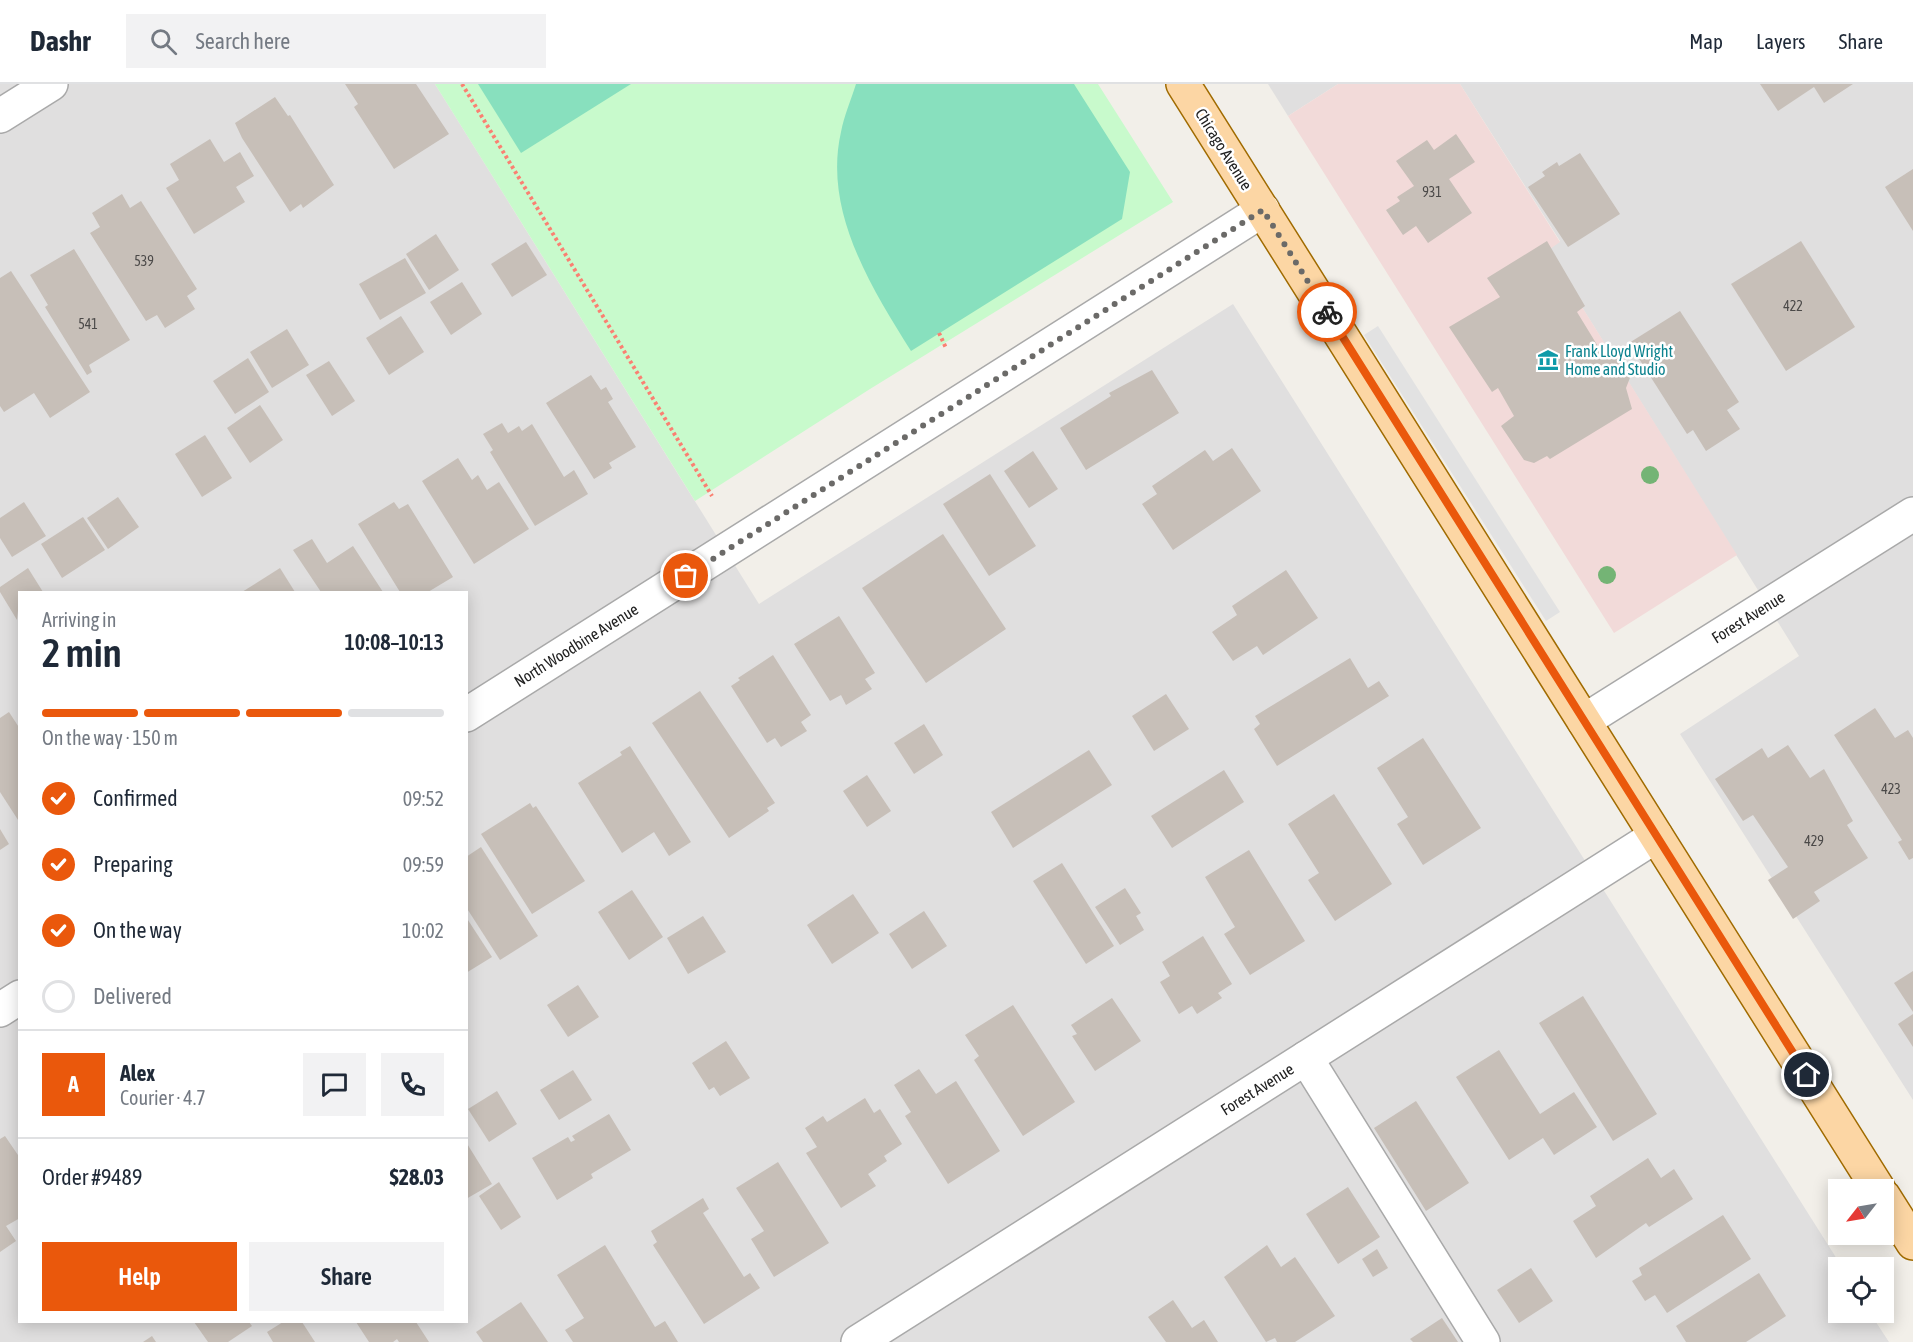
<!DOCTYPE html>
<html lang="en">
<head>
<meta charset="utf-8">
<style>
  :root { --surface:#fff; --page:#f2f2f3; --text:#1f2937; --muted:#747a83; --line:#e0e1e3; --accent:#ea580c }
  body { margin:0; font-family:"Asap Condensed",sans-serif; background:var(--page); color:var(--text); height:100vh; display:flex; flex-direction:column; font-size:22px; white-space:nowrap }
  * { box-sizing:border-box; margin:0 }
  p { font-size:20px; color:var(--muted) }
  .icon { flex:none; width:33px; height:33px; fill:none; stroke:currentColor; stroke-width:2; stroke-linecap:round; stroke-linejoin:round }
  .map { position:relative; flex:1; overflow:hidden }
  .side { position:absolute; left:18px; top:507px; width:450px; height:732px; display:flex; flex-direction:column; background:var(--surface); border-radius:0px; box-shadow:0 3px 15px #0003 }
  .side>* { flex:none }
  .needle { width:39px; rotate:239deg }
  .controls { position:absolute; left:1828px; top:1095px; display:grid; gap:12px }
  .controls a { display:grid; place-items:center; width:66px; height:66px; border-radius:0px; background:var(--surface); box-shadow:0 3px 15px #0003; font-size:30px }
  .pin { position:absolute; display:grid; place-items:center; width:51px; height:51px; color:#fff; margin:-26px; border:3px solid #fff; border-radius:50%; box-shadow:0 2px 6px #0007 }
  .courier { position:absolute; display:grid; place-items:center; width:60px; height:60px; margin:-30px; border:4px solid #ea580c; border-radius:50%; background:#fff; color:#222; box-shadow:0 2px 8px #0007 }
  .head em { font-style:normal; font-weight:600 }
  .head div { display:flex; flex-direction:column-reverse }
  .head { display:flex; align-items:center; justify-content:space-between; height:102px; padding:0 24px }
  h1 { font-size:39px; font-weight:600; line-height:45px }
  .bar { display:grid; grid-template-columns:repeat(4,1fr); gap:9px 6px; align-content:center; height:72px; padding:0 24px }
  .bar i { height:8px; border-radius:4px; background:var(--line) }
  .bar .selected { background:var(--accent) }
  .bar p { grid-column:span 4 }
  .line { display:flex; align-items:center; gap:15px; padding:0 24px; border-top:2px solid var(--line) }
  .line div { flex:1 }
  .round { display:grid; place-items:center; flex:none; width:63px; height:63px; border-radius:0px; background:var(--page) }
  ol { padding:0 24px; list-style:none }
  li { display:flex; align-items:center; gap:18px; height:66px }
  li p { margin-inline-start:auto }
  li .icon { padding:6px; border-radius:50%; background:var(--accent); color:#fff; stroke-width:4 }
  li:last-child { color:var(--muted) }
  li i { width:33px; height:33px; border:3px solid var(--line); border-radius:50% }
  .action { display:flex; gap:12px; margin-top:auto; padding:12px 24px }
  .action a { flex:1; height:69px; border-radius:0px; background:var(--accent); color:#fff; font-size:24px; font-weight:600; line-height:69px; text-align:center }
  .action a+a { background:var(--page); color:var(--text) }
  header { display:flex; align-items:center; gap:36px; box-sizing:border-box; height:84px; padding:0 30px; background:var(--surface); border-bottom:2px solid var(--line) }
  header strong { font-size:28px }
  nav { display:flex; gap:33px; margin-inline-start:auto; font-size:21px }
  .search { width:420px; height:54px; background:var(--page); display:flex; align-items:center; gap:15px; box-sizing:border-box; padding:0 21px; border-radius:0px; color:var(--muted); font-size:22px }
  .map>svg:first-child { display:block }
</style>
</head>
<body>
<header>
<strong>Dashr</strong>
<div class="search"><svg class="icon" aria-label="search" viewBox="0 0 24 24"><circle cx="10" cy="10" r="6"/><path d="M15 15l6 6"/></svg>Search here</div>
<nav><a>Map</a><a>Layers</a><a>Share</a></nav>
</header>
<div class="map">
<svg width="1913" height="1258" viewBox="0 0 1913 1258">
  <rect width="100%" height="100%" fill="#f2efe9"/>
  <g fill="#e0dfdf" fill-rule="evenodd">
    <path d="M 0,0 L 435,0 L 759,520 L 1233,220 L 1842,1183 L 1839,1184 L 1839,1228 L 1870,1229 L 1889,1258 L 0,1258 ZM 20,508 L 466,508 L 466,1238 L 20,1238 Z"/>
    <path d="M 1268,0 L 1338,0 L 1288,32 Z"/>
    <path d="M 1460,0 L 1913,0 L 1913,1016 L 1680,650 L 1799,572 L 1547,167 L 1560,157 Z"/>
  </g>
  <path fill="#f2dad9" d="M 1338,0 L 1460,0 L 1560,158 L 1547,167 L 1737,471 L 1614,549 L 1288,32 Z"/>
  <path fill="#c8facc" d="M 435,0 L 1098,0 L 1173,118 L 870,305 L 695,417 Z"/>
  <g fill="#88e0be">
    <path d="M 478,0 L 631,0 L 521,69 Z"/>
    <path d="M 856,0 L 1074,0 L 1130,88 L 1122,135 L 911,267 C 871,203 823,127 841,48 C 844,32 851,16 856,0 Z"/>
  </g>
  <path fill="#e2e2e2" d="M 1378,242 L 1560,528 L 1546,537 L 1364,251 Z"/>
  <g fill="#c7bfb8">
    <path d="M 345,0 L 416,0 L 449,50 L 394,85 L 354,23 L 358,20 Z"/>
    <path d="M 1760,0 L 1853,0 L 1824,19 L 1814,3 L 1778,27 Z"/>
    <path d="M 275,13 L 288,32 L 290,31 L 334,101 L 303,124 L 301,120 L 290,128 L 242,54 L 235,39 Z"/>
    <path d="M 1456,50 L 1475,78 L 1449,95 L 1472,129 L 1428,159 L 1416,142 L 1403,151 L 1386,126 L 1400,117 L 1397,113 L 1414,102 L 1396,77 L 1427,56 L 1434,66 Z"/>
    <path d="M 210,55 L 224,78 L 240,68 L 254,92 L 236,103 L 245,118 L 194,150 L 166,104 L 179,96 L 170,80 Z"/>
    <path d="M 1580,69 L 1620,130 L 1568,163 L 1528,103 L 1545,92 L 1542,88 L 1557,78 L 1559,82 Z"/>
    <path d="M 1913,85 L 1913,147 L 1885,103 Z"/>
    <path d="M 122,110 L 130,124 L 141,117 L 197,205 L 187,212 L 195,225 L 165,244 L 157,231 L 146,237 L 90,149 L 100,143 L 92,129 Z"/>
    <path d="M 436,150 L 459,186 L 429,206 L 406,170 Z"/>
    <path d="M 1547,157 L 1585,222 L 1577,228 L 1599,264 L 1618,266 L 1633,286 L 1626,304 L 1632,325 L 1550,375 L 1547,372 L 1534,379 L 1524,376 L 1501,342 L 1514,332 L 1498,304 L 1492,308 L 1449,243 L 1500,213 L 1487,194 Z"/>
    <path d="M 1801,157 L 1855,243 L 1786,287 L 1731,200 Z"/>
    <path d="M 526,158 L 547,191 L 512,213 L 491,180 Z"/>
    <path d="M 74,165 L 130,256 L 89,281 L 92,288 L 87,291 L 45,223 L 48,221 L 30,191 Z"/>
    <path d="M 405,174 L 426,209 L 380,236 L 359,200 Z"/>
    <path d="M 11,187 L 90,308 L 50,334 L 34,309 L 4,328 L 0,322 L 0,194 Z"/>
    <path d="M 462,198 L 482,230 L 451,251 L 430,218 Z"/>
    <path d="M 1680,227 L 1739,318 L 1727,326 L 1740,345 L 1706,367 L 1693,346 L 1687,350 L 1629,259 Z"/>
    <path d="M 401,232 L 424,268 L 389,291 L 366,254 Z"/>
    <path d="M 287,245 L 309,281 L 272,304 L 250,268 Z"/>
    <path d="M 248,274 L 269,308 L 235,330 L 213,297 Z"/>
    <path d="M 329,277 L 355,317 L 332,332 L 306,291 Z"/>
    <path d="M 1152,286 L 1179,329 L 1086,386 L 1060,344 L 1111,312 L 1109,309 Z"/>
    <path d="M 591,291 L 601,306 L 606,303 L 613,315 L 608,318 L 636,363 L 609,379 L 612,384 L 594,395 L 546,319 Z"/>
    <path d="M 260,321 L 283,356 L 250,379 L 227,344 Z"/>
    <path d="M 502,339 L 508,349 L 519,342 L 522,347 L 532,340 L 564,393 L 574,386 L 588,410 L 535,442 L 490,368 L 493,366 L 483,350 Z"/>
    <path d="M 205,351 L 232,394 L 202,413 L 175,370 Z"/>
    <path d="M 1232,364 L 1261,407 L 1173,466 L 1142,420 L 1157,410 L 1152,402 L 1205,366 L 1213,377 Z"/>
    <path d="M 1033,367 L 1058,405 L 1029,424 L 1004,387 Z"/>
    <path d="M 458,374 L 472,396 L 478,391 L 487,406 L 499,398 L 529,445 L 474,480 L 422,397 Z"/>
    <path d="M 990,390 L 1036,462 L 989,492 L 943,420 Z"/>
    <path d="M 118,413 L 139,443 L 108,465 L 87,434 Z"/>
    <path d="M 24,418 L 46,452 L 12,473 L 0,454 L 0,434 Z"/>
    <path d="M 394,418 L 399,425 L 408,420 L 453,493 L 428,508 L 400,508 L 358,440 Z"/>
    <path d="M 83,433 L 105,466 L 62,494 L 41,460 Z"/>
    <path d="M 943,450 L 1006,545 L 926,599 L 862,504 Z"/>
    <path d="M 312,455 L 327,479 L 353,462 L 383,508 L 321,508 L 293,466 Z"/>
    <path d="M 28,484 L 43,508 L 20,508 L 17,536 L 0,508 L 0,503 Z"/>
    <path d="M 280,484 L 295,508 L 242,508 Z"/>
    <path d="M 1286,486 L 1318,534 L 1263,571 L 1257,562 L 1233,577 L 1212,548 L 1237,531 L 1232,522 Z"/>
    <path d="M 839,532 L 875,589 L 865,595 L 872,605 L 846,621 L 841,611 L 830,617 L 794,560 Z"/>
    <path d="M 773,571 L 811,631 L 801,638 L 807,647 L 781,663 L 775,654 L 767,659 L 731,602 L 740,596 L 738,594 Z"/>
    <path d="M 1350,574 L 1368,604 L 1379,597 L 1389,612 L 1277,682 L 1254,645 L 1260,640 L 1255,632 Z"/>
    <path d="M 700,607 L 775,719 L 767,724 L 769,727 L 729,754 L 652,639 Z"/>
    <path d="M 1166,610 L 1189,645 L 1154,667 L 1132,632 Z"/>
    <path d="M 1875,624 L 1895,654 L 1908,646 L 1913,654 L 1913,774 L 1909,776 L 1898,758 L 1902,756 L 1834,651 Z"/>
    <path d="M 9,628 L 20,645 L 20,739 L 0,708 L 0,634 Z"/>
    <path d="M 924,640 L 943,671 L 914,690 L 894,659 Z"/>
    <path d="M 1423,654 L 1481,744 L 1423,781 L 1397,740 L 1408,733 L 1377,684 Z"/>
    <path d="M 1788,661 L 1810,694 L 1824,685 L 1853,737 L 1847,741 L 1868,774 L 1814,808 L 1820,817 L 1793,835 L 1768,796 L 1788,783 L 1753,731 L 1743,737 L 1715,695 L 1762,664 L 1768,674 Z"/>
    <path d="M 630,662 L 691,758 L 669,772 L 654,748 L 622,769 L 578,699 L 622,671 L 620,668 Z"/>
    <path d="M 1089,666 L 1112,701 L 1013,764 L 991,728 Z"/>
    <path d="M 1224,686 L 1244,718 L 1172,764 L 1151,732 Z"/>
    <path d="M 867,691 L 891,727 L 867,743 L 843,707 Z"/>
    <path d="M 1334,710 L 1392,800 L 1335,837 L 1308,796 L 1319,789 L 1288,740 Z"/>
    <path d="M 530,719 L 533,724 L 536,722 L 585,797 L 532,830 L 481,750 Z"/>
    <path d="M 0,745 L 9,760 L 0,766 Z"/>
    <path d="M 481,763 L 538,852 L 500,876 L 466,823 L 466,773 Z"/>
    <path d="M 1249,766 L 1305,857 L 1250,891 L 1224,850 L 1235,843 L 1205,793 Z"/>
    <path d="M 1062,779 L 1114,862 L 1086,880 L 1033,797 Z"/>
    <path d="M 1125,804 L 1141,829 L 1136,832 L 1144,846 L 1120,861 L 1095,823 Z"/>
    <path d="M 632,806 L 663,853 L 629,876 L 598,828 Z"/>
    <path d="M 853,810 L 879,849 L 832,880 L 807,841 Z"/>
    <path d="M 924,827 L 947,862 L 912,885 L 889,850 Z"/>
    <path d="M 703,832 L 726,868 L 688,890 L 667,854 Z"/>
    <path d="M 466,833 L 492,873 L 466,889 Z"/>
    <path d="M 1203,852 L 1232,900 L 1218,909 L 1222,914 L 1197,930 L 1192,922 L 1179,930 L 1160,898 L 1170,892 L 1162,878 Z"/>
    <path d="M 1913,887 L 1913,928 L 1894,899 Z"/>
    <path d="M 578,901 L 599,933 L 568,953 L 547,921 Z"/>
    <path d="M 1583,912 L 1657,1030 L 1613,1057 L 1539,939 Z"/>
    <path d="M 1112,914 L 1141,957 L 1095,987 L 1072,952 L 1077,950 L 1071,941 Z"/>
    <path d="M 1013,921 L 1075,1018 L 1023,1052 L 974,976 L 979,972 L 965,951 Z"/>
    <path d="M 1913,930 L 1913,963 L 1898,940 Z"/>
    <path d="M 726,957 L 750,994 L 720,1012 L 714,1003 L 709,1006 L 692,979 Z"/>
    <path d="M 1499,966 L 1540,1030 L 1574,1008 L 1597,1043 L 1554,1071 L 1543,1054 L 1509,1076 L 1456,993 Z"/>
    <path d="M 919,985 L 936,1010 L 956,997 L 1000,1067 L 948,1100 L 905,1032 L 911,1028 L 894,1001 Z"/>
    <path d="M 573,986 L 592,1016 L 559,1036 L 540,1006 Z"/>
    <path d="M 497,1007 L 517,1040 L 489,1058 L 468,1025 Z"/>
    <path d="M 865,1014 L 874,1029 L 880,1025 L 902,1060 L 884,1072 L 887,1077 L 868,1090 L 876,1102 L 841,1124 L 806,1069 L 817,1063 L 805,1044 L 823,1032 L 827,1038 Z"/>
    <path d="M 1416,1017 L 1469,1099 L 1426,1127 L 1374,1044 Z"/>
    <path d="M 609,1030 L 631,1066 L 591,1090 L 593,1094 L 557,1116 L 532,1074 L 568,1053 L 571,1058 L 575,1056 L 572,1052 Z"/>
    <path d="M 5,1052 L 20,1074 L 20,1134 L 6,1142 L 16,1157 L 0,1168 L 0,1055 Z"/>
    <path d="M 466,1058 L 492,1100 L 466,1115 Z"/>
    <path d="M 1648,1074 L 1661,1094 L 1674,1085 L 1693,1115 L 1649,1143 L 1646,1139 L 1596,1174 L 1573,1137 L 1596,1122 L 1590,1112 Z"/>
    <path d="M 778,1078 L 829,1159 L 774,1193 L 751,1155 L 764,1147 L 736,1104 Z"/>
    <path d="M 499,1098 L 521,1133 L 501,1146 L 479,1112 Z"/>
    <path d="M 1348,1103 L 1380,1153 L 1338,1180 L 1306,1130 Z"/>
    <path d="M 703,1114 L 709,1125 L 703,1129 L 744,1193 L 750,1189 L 760,1204 L 704,1240 L 653,1161 L 657,1158 L 651,1147 Z"/>
    <path d="M 1723,1131 L 1751,1175 L 1667,1229 L 1655,1211 L 1645,1217 L 1632,1197 L 1642,1191 L 1639,1184 Z"/>
    <path d="M 605,1161 L 655,1243 L 665,1237 L 678,1258 L 573,1258 L 565,1246 L 584,1234 L 557,1191 Z"/>
    <path d="M 1267,1161 L 1281,1183 L 1295,1173 L 1335,1232 L 1295,1258 L 1277,1258 L 1275,1254 L 1266,1258 L 1224,1193 Z"/>
    <path d="M 1377,1165 L 1388,1184 L 1373,1193 L 1362,1175 Z"/>
    <path d="M 1531,1184 L 1553,1217 L 1519,1239 L 1497,1206 Z"/>
    <path d="M 1759,1189 L 1786,1232 L 1746,1258 L 1686,1258 L 1676,1242 Z"/>
    <path d="M 1173,1216 L 1192,1244 L 1204,1236 L 1218,1258 L 1166,1258 L 1148,1233 Z"/>
    <path d="M 521,1218 L 548,1258 L 483,1258 L 476,1248 Z"/>
    <path d="M 1442,1234 L 1458,1258 L 1413,1258 L 1410,1255 Z"/>
    <path d="M 194,1238 L 249,1238 L 252,1242 L 228,1258 L 208,1258 Z"/>
    <path d="M 283,1238 L 302,1238 L 315,1258 L 273,1258 L 267,1248 Z"/>
    <path d="M 356,1238 L 416,1238 L 429,1258 L 399,1258 L 397,1255 L 393,1258 L 369,1258 Z"/>
    <path d="M 152,1252 L 156,1258 L 143,1258 Z"/>
  </g>
  <g fill="none" stroke-linecap="round" stroke-linejoin="round">
    <defs>
      <g id="minor">
        <path d="M 0,32 L 51,0"/>
        <path d="M 466,631 L 1263,126"/>
        <path d="M 1584,637 L 1913,430"/>
        <path d="M 0,926 L 20,913"/>
        <path d="M 1306,974 L 1483,1258"/>
        <path d="M 858,1258 L 1656,752"/>
      </g>
      <g id="major">
        <path d="M 1183,0 L 1879,1106"/>
        <path d="M 1884,1113 L 1913,1159"/>
      </g>
    </defs>
    <use href="#minor" stroke="#a9a9a9" stroke-width="36"/>
    <use href="#major" stroke="#a06b00" stroke-width="36"/>
    <g stroke="#fa8072" stroke-width="4" stroke-dasharray="3 3" stroke-linecap="butt">
      <path d="M 462,0 L 712,412"/>
      <path d="M 939,249 L 946,264"/>
    </g>
    <use href="#minor" stroke="#fff" stroke-width="33"/>
    <use href="#major" stroke="#fcd6a4" stroke-width="33"/>
  </g>
  <g fill="#74b475">
    <circle cx="1650" cy="391" r="9"/>
    <circle cx="1607" cy="491" r="9"/>
  </g>
  <g fill="none" stroke-linecap="round" stroke-linejoin="round">
    <path stroke="#6b6a68" stroke-width="6" stroke-dasharray="0 10.8" d="M 686,492 L 1263,126 L 1327,228"/>
    <path stroke="#ea580c" stroke-width="8" d="M 1327,228 L 1807,991"/>
  </g>
  <defs>
    <symbol id="museum-bare" viewBox="-9 -9 18 18"><path d="M0-6L6-3V-2H-6V-3ZM-5-1h2V3h-2ZM-1-1h2V3h-2ZM3-1h2V3H3ZM-6 4H6V6H-6Z" fill="#0f9aa8" stroke="#fff" stroke-width="2.5" paint-order="stroke"/></symbol>
  </defs>
  <g fill-rule="evenodd">
    <use href="#museum-bare" x="1533" y="261" width="30" height="30"/>
  </g>
  <g text-anchor="middle" stroke-width="5" stroke-linejoin="round" paint-order="stroke">
    <g font-size="14" fill="#4b4948">
      <text x="1432" y="113">931</text>
      <text x="144" y="182">539</text>
      <text x="1793" y="227">422</text>
      <text x="88" y="245">541</text>
      <text x="1891" y="710">423</text>
      <text x="1814" y="762">429</text>
    </g>
    <g font-size="16" fill="#222" stroke="#fff">
      <text transform="translate(1224 65) rotate(58)" y="6">Chicago Avenue</text>
      <text transform="translate(1748 533) rotate(-32)" y="6">Forest Avenue</text>
      <text transform="translate(576 561) rotate(-32)" y="6">North Woodbine Avenue</text>
      <text transform="translate(1257 1005) rotate(-32)" y="6">Forest Avenue</text>
    </g>
    <g font-size="16" fill="#0d838f" stroke="#fff" text-anchor="start">
      <text x="1565" y="273">Frank Lloyd Wright<tspan x="1565" dy="18">Home and Studio</tspan></text>
    </g>
  </g>
</svg>
<div class="controls">
<a><svg class="needle" viewBox="-14 -14 28 28"><path d="M0-13l5 13h-10z" fill="#e53935"/><path d="M0 13l5-13h-10z" fill="#747a83"/></svg></a>
<a><svg class="icon" aria-label="locate" viewBox="0 0 24 24"><circle cx="12" cy="12" r="6"/><path d="M12 2v4M12 18v4M2 12h4M18 12h4"/></svg></a>
</div>
<div class="pin" style="left:686px;top:492px;background:#ea580c"><svg class="icon" aria-label="bag" viewBox="0 0 24 24"><path d="M5 8h14l-1 12H6zM9 8a3 3 0 0 1 6 0"/></svg></div>
<div class="pin" style="left:1807px;top:991px;background:#1f2937"><svg class="icon" aria-label="home" viewBox="0 0 24 24"><path d="M3 11l9-7 9 7M6 9v11h12V9"/></svg></div>
<div class="courier" style="left:1327px;top:228px"><svg class="icon" aria-label="bike" viewBox="0 0 24 24"><circle cx="6" cy="16" r="4"/><circle cx="18" cy="16" r="4"/><path d="M6 16l4-8h5l3 8M10 8l3 8H6M13 5h3"/></svg></div>
<section class="side">
<div class="head"><div><h1>2 min</h1><p>Arriving in</p></div><em>10:08–10:13</em></div>
<div class="bar"><i class="selected"></i><i class="selected"></i><i class="selected"></i><i></i><p>On the way · 150 m</p></div>
<ol>
<li><svg class="icon" aria-label="check" viewBox="0 0 24 24"><path d="M5 12l5 5 9-10"/></svg>Confirmed<p>09:52</p></li>
<li><svg class="icon" aria-label="check" viewBox="0 0 24 24"><path d="M5 12l5 5 9-10"/></svg>Preparing<p>09:59</p></li>
<li><svg class="icon" aria-label="check" viewBox="0 0 24 24"><path d="M5 12l5 5 9-10"/></svg>On the way<p>10:02</p></li>
<li><i></i>Delivered</li>
</ol>
<div class="line" style="height:108px"><b class="round" style="background:var(--accent);color:#fff">A</b><div><b>Alex</b><p>Courier · 4.7</p></div><a class="round"><svg class="icon" aria-label="chat" viewBox="0 0 24 24"><path d="M4 5h16v11H9l-5 4z"/></svg></a><a class="round"><svg class="icon" aria-label="phone" viewBox="0 0 24 24"><path d="M5 4h4l2 5-3 2q2 4 5 5l2-3 5 2v4C11 20 4 13 5 4z"/></svg></a></div>
<div class="line" style="height:78px"><div>Order #9489</div><b>$28.03</b></div>
<div class="action"><a>Help</a><a>Share</a></div>
</section>
</div>
</body>
</html>
